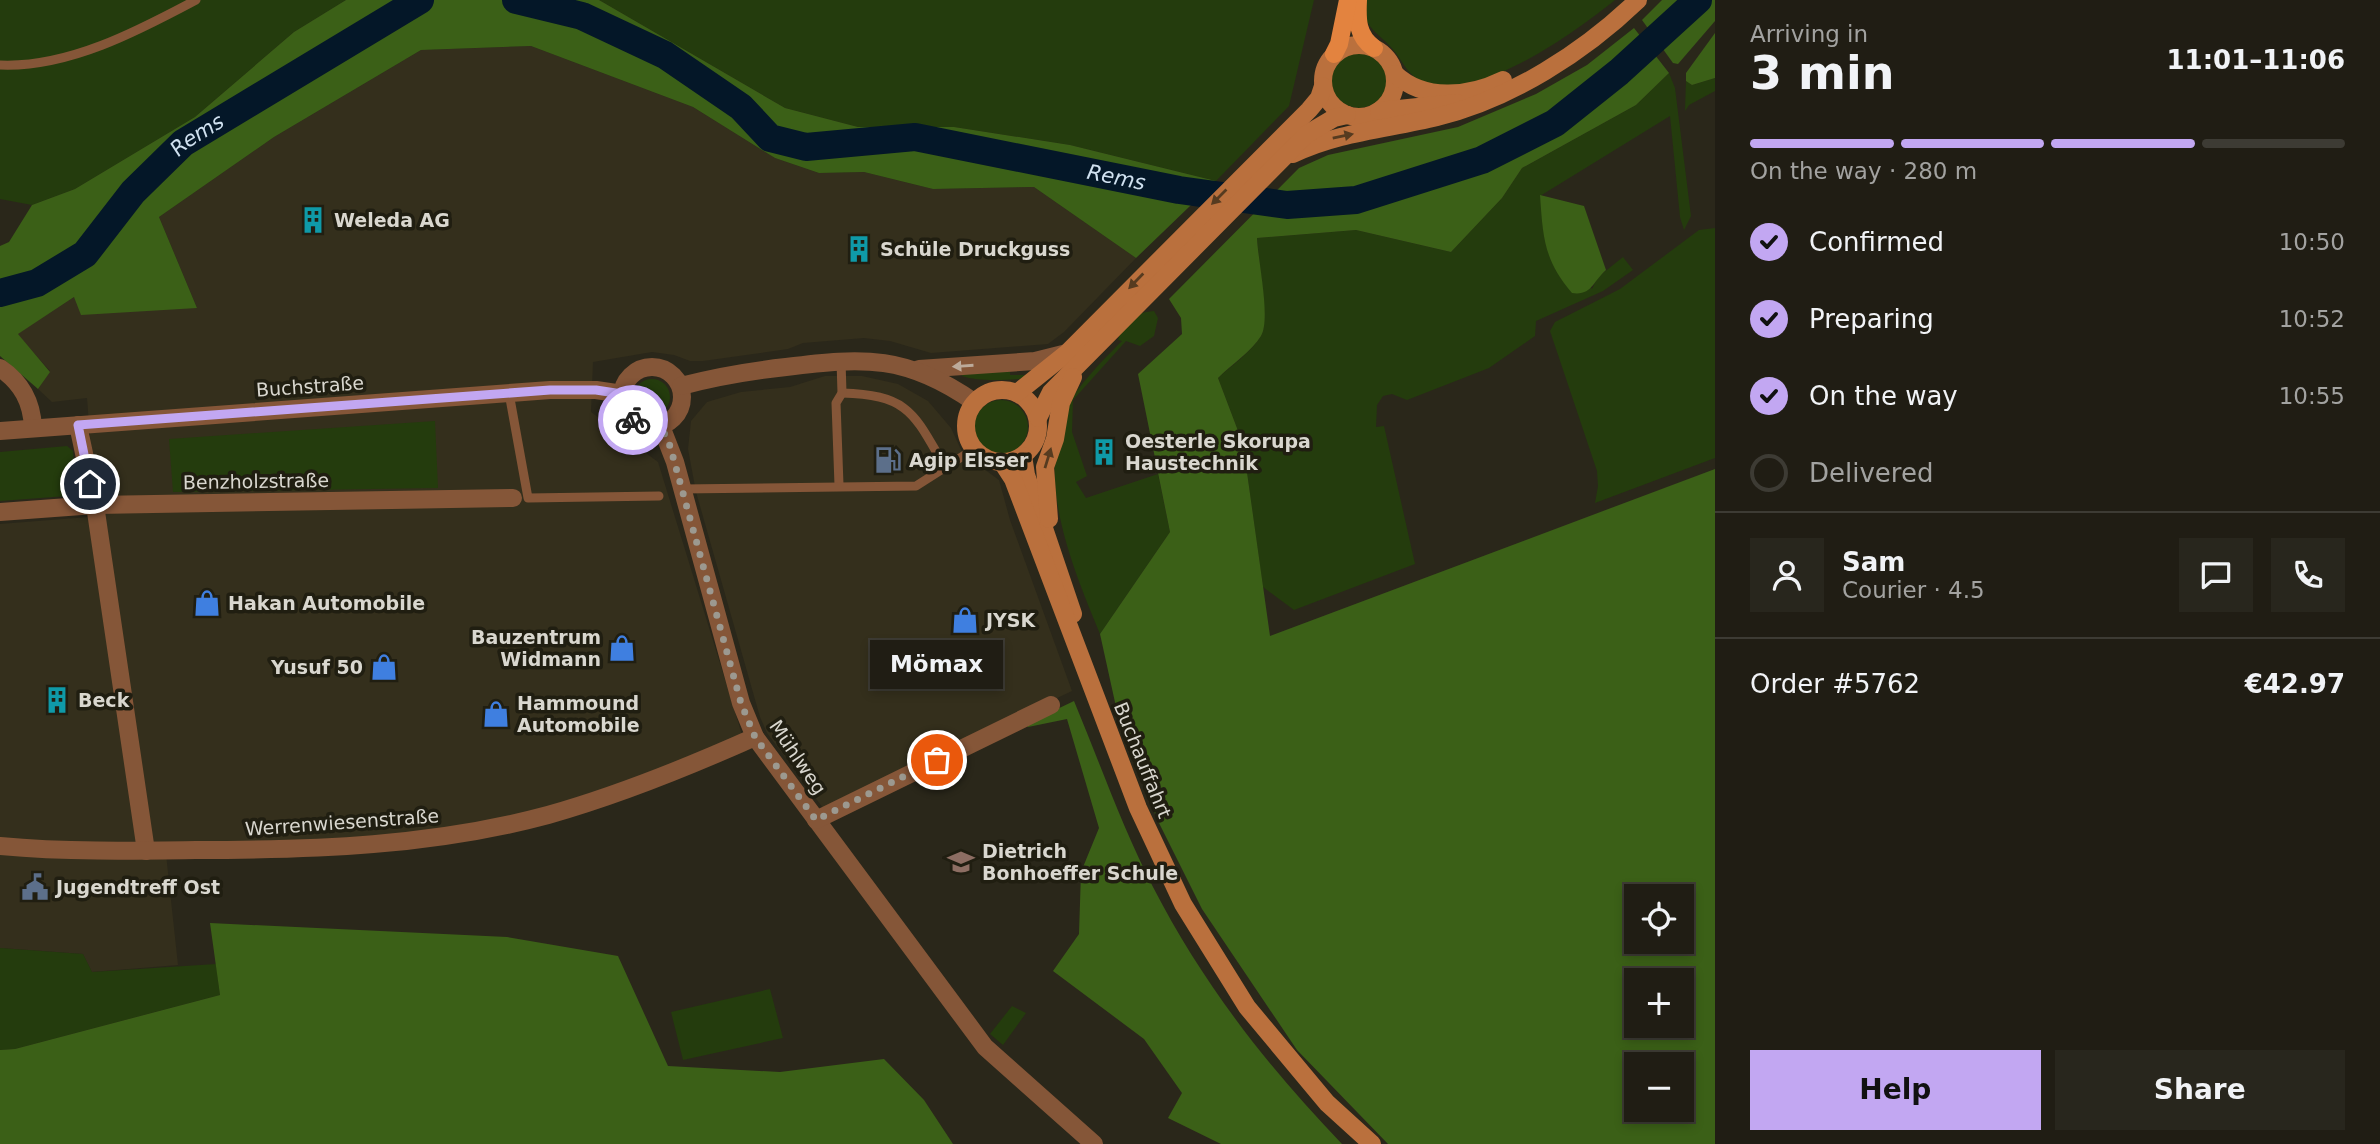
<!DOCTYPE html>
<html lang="en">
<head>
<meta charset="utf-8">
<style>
  :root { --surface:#201d14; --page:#28261d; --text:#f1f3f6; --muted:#a2a2a0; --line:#3d3b34; --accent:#c2a7f2 }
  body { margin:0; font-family:"DejaVu Sans",sans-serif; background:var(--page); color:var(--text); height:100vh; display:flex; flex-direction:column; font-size:26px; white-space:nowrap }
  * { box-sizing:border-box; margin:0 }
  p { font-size:23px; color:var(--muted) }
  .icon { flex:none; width:38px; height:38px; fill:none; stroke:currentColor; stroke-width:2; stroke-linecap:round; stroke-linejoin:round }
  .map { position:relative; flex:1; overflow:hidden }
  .sheet { display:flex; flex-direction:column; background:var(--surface); width:665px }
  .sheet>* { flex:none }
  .tools { position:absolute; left:1624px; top:884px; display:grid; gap:14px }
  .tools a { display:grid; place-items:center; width:70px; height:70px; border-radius:0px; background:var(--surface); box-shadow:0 4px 10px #0003,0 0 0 2px var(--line); font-size:35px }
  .pin { position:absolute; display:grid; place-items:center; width:60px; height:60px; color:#fff; margin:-30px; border:4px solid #fff; border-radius:50%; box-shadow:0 2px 7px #0007 }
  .courier { position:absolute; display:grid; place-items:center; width:70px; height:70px; margin:-35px; border:5px solid #c2a7f2; border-radius:50%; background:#fff; color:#222; box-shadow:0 2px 9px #0007 }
  .bubble { position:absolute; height:49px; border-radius:0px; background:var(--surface); box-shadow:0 4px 10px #0003,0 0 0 2px var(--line); font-size:23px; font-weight:700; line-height:49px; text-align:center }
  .summary em { font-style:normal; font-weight:700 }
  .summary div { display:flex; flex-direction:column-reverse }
  .summary { display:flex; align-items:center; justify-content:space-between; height:119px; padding:0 35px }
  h1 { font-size:46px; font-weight:700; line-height:52px }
  .bar { display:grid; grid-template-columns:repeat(4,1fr); gap:10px 7px; align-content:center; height:84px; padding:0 35px }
  .bar i { height:9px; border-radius:5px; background:var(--line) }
  .bar .selected { background:var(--accent) }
  .bar p { grid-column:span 4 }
  .line { display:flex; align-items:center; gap:18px; padding:0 35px; border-top:2px solid var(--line) }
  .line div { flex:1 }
  .round { display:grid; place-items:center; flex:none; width:74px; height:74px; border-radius:0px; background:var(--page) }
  ol { padding:0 35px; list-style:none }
  li { display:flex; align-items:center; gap:21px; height:77px }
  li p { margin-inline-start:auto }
  li .icon { padding:7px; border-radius:50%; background:var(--accent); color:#111; stroke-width:4 }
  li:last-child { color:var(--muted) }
  li i { width:38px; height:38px; border:4px solid var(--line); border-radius:50% }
  .action { display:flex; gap:14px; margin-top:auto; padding:14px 35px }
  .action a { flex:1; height:80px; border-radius:0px; background:var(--accent); color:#111; font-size:28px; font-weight:700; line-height:80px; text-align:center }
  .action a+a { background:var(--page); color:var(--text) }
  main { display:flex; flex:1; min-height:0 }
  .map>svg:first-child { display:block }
</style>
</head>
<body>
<main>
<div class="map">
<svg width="1715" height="1144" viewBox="0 0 1715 1144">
  <rect width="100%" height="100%" fill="#2a271a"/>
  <g fill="#342f1c">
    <path d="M 531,46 L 693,107 L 775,158 L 819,173 L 864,172 L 933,189 L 1034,187 L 1136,258 L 1064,332 L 1048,344 L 931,353 L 890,341 L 864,338 L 803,343 L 788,349 L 703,361 L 690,361 L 674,355 L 652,352 L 593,362 L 591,412 L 658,462 L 747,751 L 658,783 L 519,824 L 166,854 L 178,965 L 92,972 L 83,954 L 0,948 L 0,524 L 101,516 L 94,488 L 87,398 L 52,402 L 38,389 L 50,371 L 17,334 L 74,297 L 197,308 L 159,217 L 274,137 L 421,50 Z"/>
    <path d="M 825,376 L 862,376 L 898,384 L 928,401 L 951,428 L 968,465 L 984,469 L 999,480 L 1010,520 L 1072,691 L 823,808 L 767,733 L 760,717 L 696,492 L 688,449 L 691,421 L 707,402 L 741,392 L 790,387 Z"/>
  </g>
  <g fill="#243c0d">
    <path d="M 0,0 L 346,0 L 294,32 L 195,117 L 75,189 L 32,205 L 0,199 Z"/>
    <path d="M 599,0 L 1314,0 L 1289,106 L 1216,181 L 1070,145 L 954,127 L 858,127 L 785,108 Z"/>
    <path d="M 1363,0 L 1615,0 C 1574,33 1473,107 1419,80 C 1408,74 1402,61 1395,52 C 1379,31 1363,31 1363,0 Z"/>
    <circle cx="1359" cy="80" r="28"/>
    <path d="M 1669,73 L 1675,88 L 1691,216 L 1684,230 L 1680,217 L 1670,116 L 1540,196 L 1592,289 L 1598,277 L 1623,257 L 1633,270 L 1603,291 L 1536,321 L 1535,336 L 1489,368 L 1407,400 L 1392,394 L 1383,396 L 1377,405 L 1376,427 L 1384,426 L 1415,564 L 1294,610 L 1263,587 L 1243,444 L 1218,378 C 1231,366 1252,351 1261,336 C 1270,320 1258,260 1257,238 L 1356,230 L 1451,252 L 1502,198 L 1522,168 L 1636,105 Z"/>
    <path d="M 1715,78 L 1715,91 L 1689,105 L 1685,111 L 1686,81 L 1692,85 Z"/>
    <path d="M 1715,228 L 1715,458 L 1595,503 L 1598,486 L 1597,471 L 1550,331 L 1555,322 L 1620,289 L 1699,230 Z"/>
    <path d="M 1154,311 L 1158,318 L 1154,336 L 1140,346 L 1126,341 L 1073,400 L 1072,432 L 1087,476 L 1076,482 L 1086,498 L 1158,474 L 1170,532 L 1100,634 C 1073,568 1036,482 1065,411 C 1074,389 1105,358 1122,341 L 1118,340 C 1124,320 1132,313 1154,311 Z"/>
    <path d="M 1010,369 L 1010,375 L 1033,375 L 1029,378 C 1010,380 979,382 962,376 L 962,372 Z"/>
    <circle cx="652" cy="397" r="18"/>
    <circle cx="1001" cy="427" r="27"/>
    <path d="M 435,421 L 438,488 L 173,492 L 169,439 Z"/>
    <path d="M 67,446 L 73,451 L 75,484 L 67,496 L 0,501 L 0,452 Z"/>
    <path d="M 0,948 L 83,954 L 92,972 L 216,964 L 220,995 L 15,1049 L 0,1050 Z"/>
    <path d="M 770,989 L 783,1038 L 683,1060 L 671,1012 Z"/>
    <path d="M 1012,1006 L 1026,1013 L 1003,1045 L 990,1034 Z"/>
  </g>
  <g fill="#3b6017" fill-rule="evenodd">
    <path d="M 346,0 L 599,0 L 785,108 L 858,127 L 954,127 L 1070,145 L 1216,181 L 1136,258 L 1034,187 L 933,189 L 864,172 L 819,173 L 775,158 L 693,107 L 531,46 L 421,50 L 274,137 L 159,217 L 197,308 L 81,315 L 74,297 L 18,334 L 50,372 L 38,389 L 0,356 L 0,246 L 9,242 L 32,205 L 75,189 L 195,117 L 294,32 Z"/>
    <path d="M 1662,0 L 1715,0 L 1715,21 L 1678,64 L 1673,63 L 1642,20 Z"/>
    <path d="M 1634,28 L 1669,73 L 1636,105 L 1522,168 L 1502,198 L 1451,252 L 1356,230 L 1257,238 C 1258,261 1271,319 1261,336 C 1252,351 1231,365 1218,378 L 1243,444 L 1270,636 L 1715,469 L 1715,1144 L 1388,1144 L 1297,1050 L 1202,909 L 1157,819 L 1120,725 L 1100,634 L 1170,532 L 1138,374 L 1182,334 L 1181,318 L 1169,299 L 1299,168 L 1328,155 L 1458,127 L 1536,94 L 1587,65 ZM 1637,896 L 1682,896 L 1682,942 L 1636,942 ZM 1636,980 L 1682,980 L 1682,1026 L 1636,1026 ZM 1636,1064 L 1682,1064 L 1682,1110 L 1636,1110 Z"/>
    <path d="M 1715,33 L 1715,78 L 1692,85 L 1686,81 L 1686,73 Z"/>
    <path d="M 1540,195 L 1584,206 L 1606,270 C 1593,281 1592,296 1572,293 C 1544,260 1543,238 1540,195 Z"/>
    <path d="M 1074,701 C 1100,763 1122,827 1153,887 C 1203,984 1267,1066 1342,1144 L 1221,1144 L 1168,1118 L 1182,1093 L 1144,1039 L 1053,971 L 1079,934 L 1081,872 L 1099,828 L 1067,719 L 1028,727 L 1026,724 Z"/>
    <path d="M 210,923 L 507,937 L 618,956 L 668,1066 L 780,1072 L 884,1059 L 924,1100 L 953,1144 L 0,1144 L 0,1050 L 15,1049 L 220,995 Z"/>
  </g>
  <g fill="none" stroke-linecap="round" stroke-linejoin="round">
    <g stroke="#041728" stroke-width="28">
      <path id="s1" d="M 516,0 L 582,16 L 665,55 L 741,107 L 770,138 L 806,147 L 915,137 L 1179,190 L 1287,205 L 1356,200 L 1482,160 L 1555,123 L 1619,72 L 1698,0"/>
      <path id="s2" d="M 0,293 L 37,283 L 85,254 L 133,192 L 183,143 L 420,0"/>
    </g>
    <g stroke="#855638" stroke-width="9">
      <path d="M 0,65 C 68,68 138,31 196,0"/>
      <path d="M 509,393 L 528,498 L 659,496"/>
      <path d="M 842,393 C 910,395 914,414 945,467"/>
      <path d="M 839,485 L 836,403 L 842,393 L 841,361"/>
      <path d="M 682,489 L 916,486 L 974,449"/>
    </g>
    <g stroke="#855638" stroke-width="18">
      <path d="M 0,368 C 22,383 32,402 33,428"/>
      <path d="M 78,425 L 95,505 L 146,851"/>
      <path d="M 661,426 L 675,462 L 741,703 L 755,737 L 985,1047 L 1094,1144"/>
      <path d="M 0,512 L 95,505 L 513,498"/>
      <path d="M 816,820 L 1051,705"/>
      <path d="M 0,846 C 65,852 130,851 196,850 C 314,850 433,846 548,815 C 619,795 688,767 755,737"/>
    </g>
    <g stroke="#855638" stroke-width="18">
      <circle cx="652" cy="397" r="30"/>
      <path d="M 919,369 L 1035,361 L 1067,353"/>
      <path d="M 681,386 C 715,377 750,371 786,367 C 864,357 907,355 974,402"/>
      <path d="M 0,431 L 550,390 L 596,390 L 623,394"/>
    </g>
    <g stroke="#ba703d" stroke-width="18">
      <circle cx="1359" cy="81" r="36"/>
      <path d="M 1395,74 C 1424,101 1468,97 1503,80"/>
      <path d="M 1379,111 L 1457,103"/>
      <path d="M 1293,154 C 1338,132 1388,129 1437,117 C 1511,99 1584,52 1638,0"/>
      <circle cx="1002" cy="426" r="36"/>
      <path d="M 1017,393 L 1067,353 L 1309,110 L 1319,98 L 1323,86"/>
      <path d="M 1038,418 L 1051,392 L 1307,134 L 1334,118 L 1347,115"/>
      <path d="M 1023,456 L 1026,475 L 1073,614"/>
      <path d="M 1002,462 L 1013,479 L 1138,808 L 1183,904 L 1247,1007 L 1327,1103 L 1372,1144"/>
      <path d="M 1049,519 L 1045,467 L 1055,439 L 1061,403 L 1073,377"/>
    </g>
    <g stroke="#e3833f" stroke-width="18">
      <path d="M 1358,0 C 1357,20 1357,36 1374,48"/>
      <path d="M 1334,54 L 1339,44 L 1348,0"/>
    </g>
  </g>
  <defs><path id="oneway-solid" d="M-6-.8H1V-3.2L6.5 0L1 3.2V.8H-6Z" transform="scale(1.75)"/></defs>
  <g fill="#563b20">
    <use href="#oneway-solid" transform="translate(1343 136) rotate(-12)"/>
    <use href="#oneway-solid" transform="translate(1219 197) rotate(135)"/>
    <use href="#oneway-solid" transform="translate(1136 281) rotate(134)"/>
    <use href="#oneway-solid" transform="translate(1048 458) rotate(-73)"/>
  </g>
  <use fill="#bcaa9a" href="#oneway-solid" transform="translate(963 366) rotate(176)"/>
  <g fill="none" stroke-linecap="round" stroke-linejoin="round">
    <path stroke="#9c9990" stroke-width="7" stroke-dasharray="0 12.6" d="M 633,420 L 642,425 L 661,426 L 670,446 L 741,703 L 755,737 L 816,820 L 937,760"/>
    <path stroke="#c2a7f2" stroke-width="9" d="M 90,484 L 78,425 L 550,390 L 596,390 L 622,394 L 627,413 L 633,420"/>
  </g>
  <defs>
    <symbol id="building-bare" viewBox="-9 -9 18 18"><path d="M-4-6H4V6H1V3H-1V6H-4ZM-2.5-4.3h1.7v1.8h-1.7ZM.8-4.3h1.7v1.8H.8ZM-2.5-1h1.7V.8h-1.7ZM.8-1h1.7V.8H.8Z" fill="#0f9aa8" stroke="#201e11" stroke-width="2.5" paint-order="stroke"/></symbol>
    <symbol id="fuel-bare" viewBox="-9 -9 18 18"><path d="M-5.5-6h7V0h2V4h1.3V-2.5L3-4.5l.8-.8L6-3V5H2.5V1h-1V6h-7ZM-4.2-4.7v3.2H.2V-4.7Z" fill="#5c6f8a" stroke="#201e11" stroke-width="2.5" paint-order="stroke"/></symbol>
    <symbol id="shop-bare" viewBox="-9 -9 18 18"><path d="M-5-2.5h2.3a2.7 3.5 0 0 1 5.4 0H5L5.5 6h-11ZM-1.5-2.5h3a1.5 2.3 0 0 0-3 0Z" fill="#3f7fe0" stroke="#201e11" stroke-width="2.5" paint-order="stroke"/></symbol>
    <symbol id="school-bare" viewBox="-9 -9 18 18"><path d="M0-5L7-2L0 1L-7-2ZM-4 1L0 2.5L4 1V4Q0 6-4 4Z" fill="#8d6e63" stroke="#201e11" stroke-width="2.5" paint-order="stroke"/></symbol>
    <symbol id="civic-bare" viewBox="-9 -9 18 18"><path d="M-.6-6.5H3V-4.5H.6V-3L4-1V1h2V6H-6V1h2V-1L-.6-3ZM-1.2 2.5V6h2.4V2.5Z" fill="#5c6f8a" stroke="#201e11" stroke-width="2.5" paint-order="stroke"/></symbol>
  </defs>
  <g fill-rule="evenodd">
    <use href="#building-bare" x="294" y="201" width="38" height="38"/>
    <use href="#building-bare" x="840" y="230" width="38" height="38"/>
    <use href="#building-bare" x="1085" y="433" width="38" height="38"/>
    <use href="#fuel-bare" x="869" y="441" width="38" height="38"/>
    <use href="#shop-bare" x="188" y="584" width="38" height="38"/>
    <use href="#shop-bare" x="946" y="601" width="38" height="38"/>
    <use href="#shop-bare" x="603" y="629" width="38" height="38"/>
    <use href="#shop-bare" x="365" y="648" width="38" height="38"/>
    <use href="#building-bare" x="38" y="681" width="38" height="38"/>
    <use href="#shop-bare" x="477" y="695" width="38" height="38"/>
    <use href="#school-bare" x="942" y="843" width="38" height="38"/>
    <use href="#civic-bare" x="16" y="868" width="38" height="38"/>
  </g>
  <g text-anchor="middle" stroke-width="7" stroke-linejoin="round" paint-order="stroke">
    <g font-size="19" font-weight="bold" fill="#d9d7cf" stroke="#201e11" text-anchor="start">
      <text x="334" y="227">Weleda AG</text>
      <text x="880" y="256">Schüle Druckguss</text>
      <text x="1125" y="448">Oesterle Skorupa<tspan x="1125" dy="22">Haustechnik</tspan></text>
      <text x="909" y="467">Agip Elsser</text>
      <text x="228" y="610">Hakan Automobile</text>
      <text x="986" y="627">JYSK</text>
      <text x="601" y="644" text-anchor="end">Bauzentrum<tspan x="601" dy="22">Widmann</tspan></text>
      <text x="363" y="674" text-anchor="end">Yusuf 50</text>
      <text x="78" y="707">Beck</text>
      <text x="517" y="710">Hammound<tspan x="517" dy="22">Automobile</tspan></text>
      <text x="982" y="858">Dietrich<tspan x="982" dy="22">Bonhoeffer Schule</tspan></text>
      <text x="56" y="894">Jugendtreff Ost</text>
    </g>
    <g font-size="19" fill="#d9d7cf" stroke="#201e11">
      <text transform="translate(310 386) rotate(-4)" y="7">Buchstraße</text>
      <text transform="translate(256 481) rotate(-1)" y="7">Benzholzstraße</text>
      <text transform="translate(798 757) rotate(56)" y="7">Mühlweg</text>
      <text transform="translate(1143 760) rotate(68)" y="7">Buchauffahrt</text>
      <text transform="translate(342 822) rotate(-4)" y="7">Werrenwiesenstraße</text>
    </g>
    <g font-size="21" font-style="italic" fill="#d0e1f0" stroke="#201e11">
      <text dy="7" stroke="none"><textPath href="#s2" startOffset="259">Rems</textPath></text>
      <text dy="7" stroke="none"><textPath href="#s1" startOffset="646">Rems</textPath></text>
    </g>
  </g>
</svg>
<div class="tools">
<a><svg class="icon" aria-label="locate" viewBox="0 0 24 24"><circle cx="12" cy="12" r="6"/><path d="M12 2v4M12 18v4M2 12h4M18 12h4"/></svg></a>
<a>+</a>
<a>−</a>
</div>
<div class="pin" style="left:937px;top:760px;background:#ea580c"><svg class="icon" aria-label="bag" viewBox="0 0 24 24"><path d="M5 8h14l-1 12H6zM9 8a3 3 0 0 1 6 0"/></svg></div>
<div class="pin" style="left:90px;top:484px;background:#1f2937"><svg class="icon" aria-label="home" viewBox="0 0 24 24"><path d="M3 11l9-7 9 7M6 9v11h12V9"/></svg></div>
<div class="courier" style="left:633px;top:420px"><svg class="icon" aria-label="bike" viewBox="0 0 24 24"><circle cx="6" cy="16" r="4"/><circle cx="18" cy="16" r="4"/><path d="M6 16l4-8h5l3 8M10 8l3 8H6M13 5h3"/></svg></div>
<div class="bubble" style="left:870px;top:640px;width:133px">Mömax</div>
</div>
<section class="sheet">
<div class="summary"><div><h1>3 min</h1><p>Arriving in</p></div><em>11:01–11:06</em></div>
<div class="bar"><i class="selected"></i><i class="selected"></i><i class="selected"></i><i></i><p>On the way · 280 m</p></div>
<ol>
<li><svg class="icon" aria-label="check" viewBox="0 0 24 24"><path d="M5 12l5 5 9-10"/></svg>Confirmed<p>10:50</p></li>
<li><svg class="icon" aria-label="check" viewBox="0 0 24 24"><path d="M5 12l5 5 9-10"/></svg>Preparing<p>10:52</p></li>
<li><svg class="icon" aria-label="check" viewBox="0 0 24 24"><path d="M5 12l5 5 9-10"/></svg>On the way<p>10:55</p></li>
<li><i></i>Delivered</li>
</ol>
<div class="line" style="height:126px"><a class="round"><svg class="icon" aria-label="person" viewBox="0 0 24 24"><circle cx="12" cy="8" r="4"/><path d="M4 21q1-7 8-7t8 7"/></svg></a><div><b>Sam</b><p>Courier · 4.5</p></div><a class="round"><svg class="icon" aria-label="chat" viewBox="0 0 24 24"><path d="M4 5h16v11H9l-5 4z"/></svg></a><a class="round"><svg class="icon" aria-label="phone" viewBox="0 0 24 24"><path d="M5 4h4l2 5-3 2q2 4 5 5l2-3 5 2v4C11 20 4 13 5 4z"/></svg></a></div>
<div class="line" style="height:91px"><div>Order #5762</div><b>€42.97</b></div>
<div class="action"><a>Help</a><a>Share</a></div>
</section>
</main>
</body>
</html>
